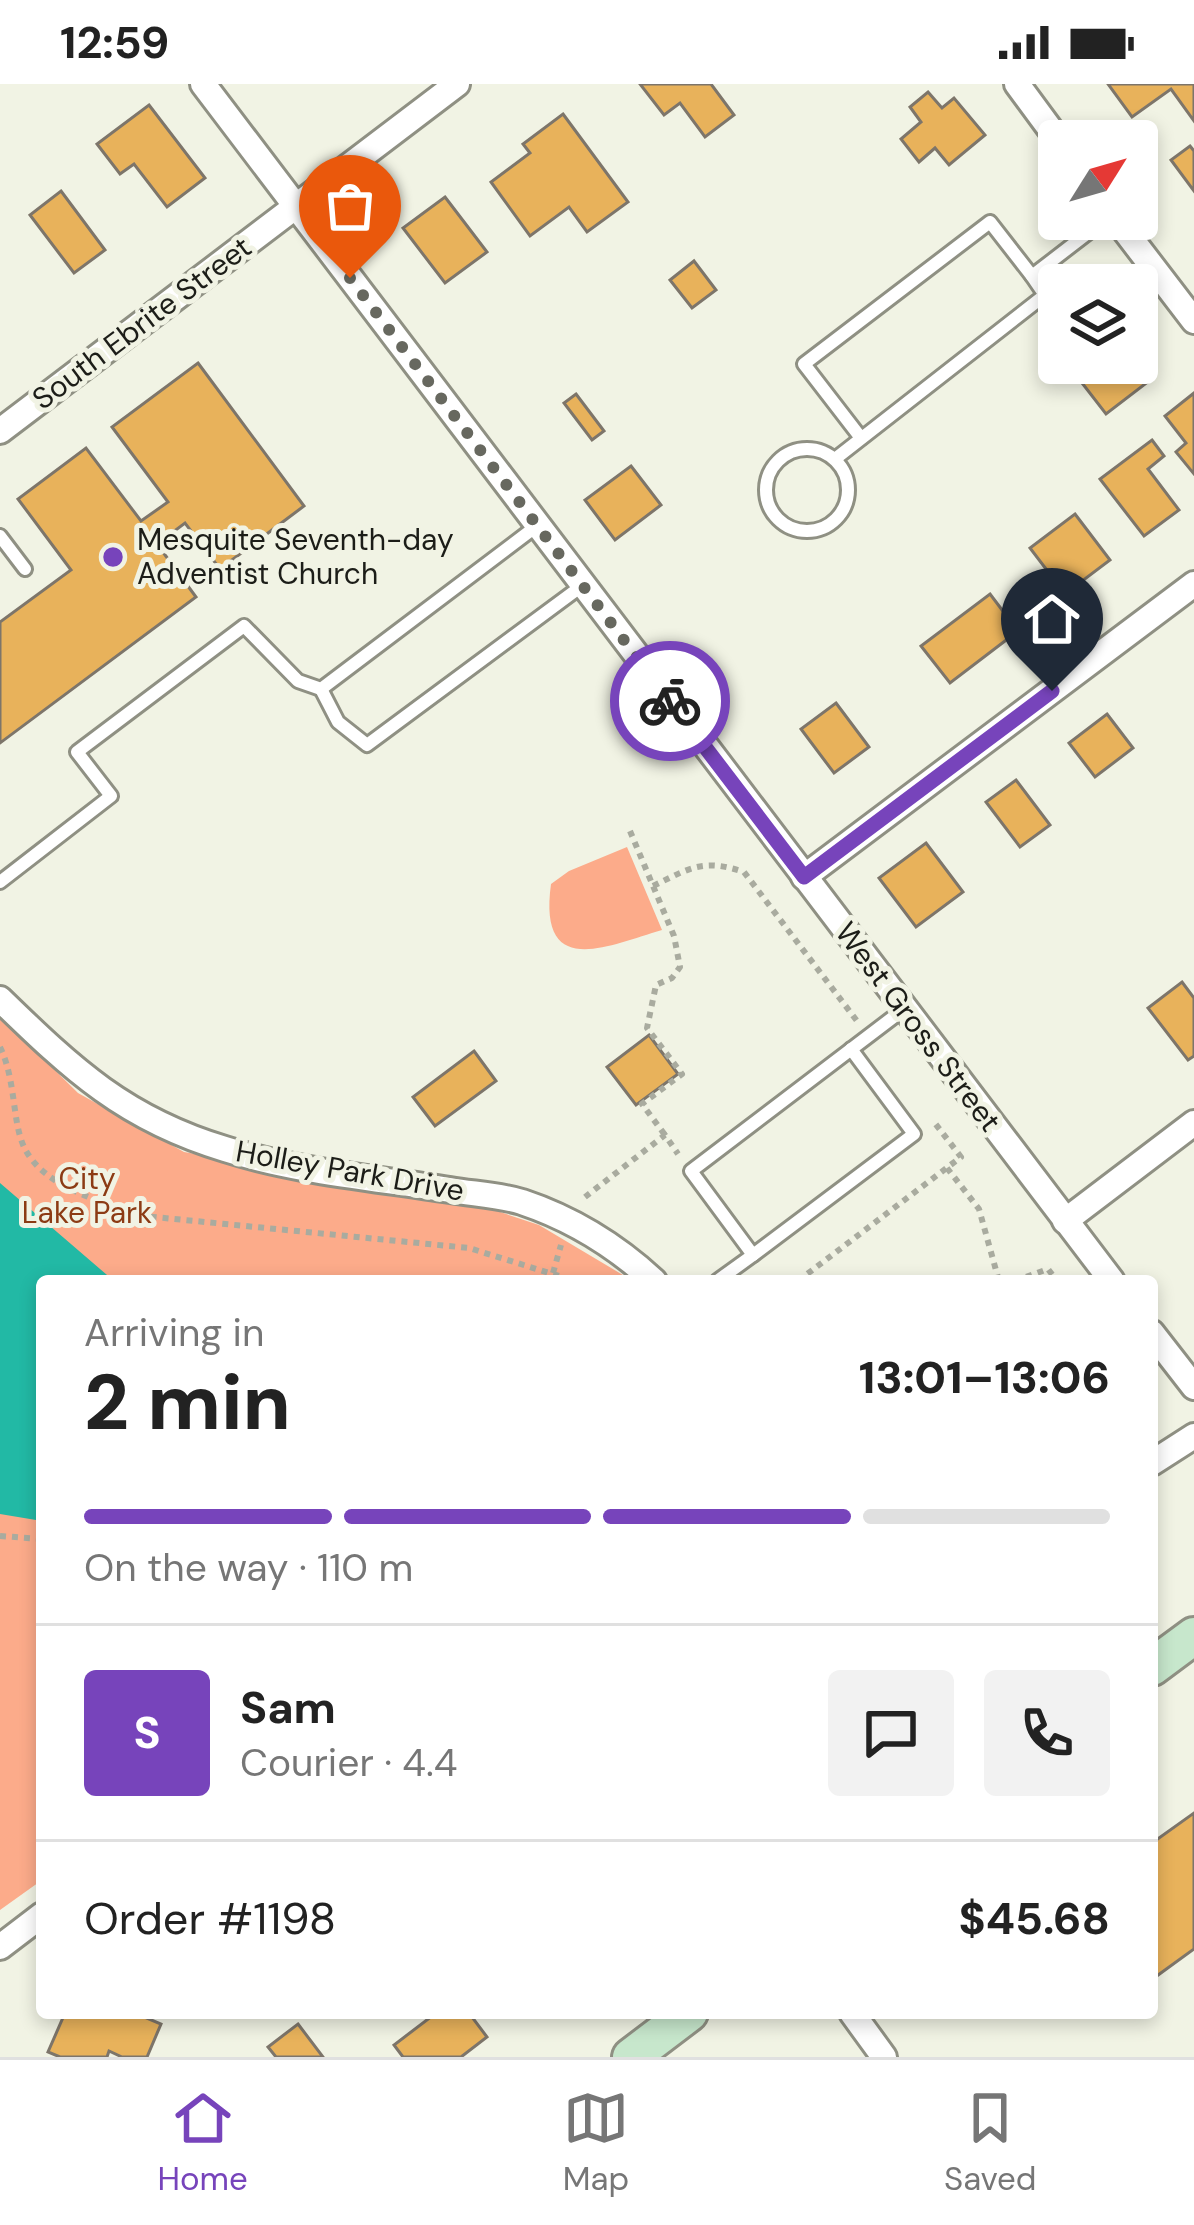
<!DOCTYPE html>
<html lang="en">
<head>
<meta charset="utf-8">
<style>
  :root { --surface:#fff; --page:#f2f2f2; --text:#222; --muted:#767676; --line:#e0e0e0; --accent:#74b }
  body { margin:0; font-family:"DM Sans",sans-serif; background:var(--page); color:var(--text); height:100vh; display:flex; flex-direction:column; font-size:45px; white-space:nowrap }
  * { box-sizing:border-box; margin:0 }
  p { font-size:39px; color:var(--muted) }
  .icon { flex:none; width:66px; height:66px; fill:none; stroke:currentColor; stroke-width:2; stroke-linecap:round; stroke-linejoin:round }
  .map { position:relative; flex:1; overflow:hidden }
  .sheet { position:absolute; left:36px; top:1191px; width:1122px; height:744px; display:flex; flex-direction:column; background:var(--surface); border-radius:12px; box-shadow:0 6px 18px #0003 }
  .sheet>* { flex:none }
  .needle { width:78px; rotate:53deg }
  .buttons { position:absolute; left:1038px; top:36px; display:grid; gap:24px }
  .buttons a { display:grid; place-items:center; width:120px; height:120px; border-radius:12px; background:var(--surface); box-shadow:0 6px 18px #0003; font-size:60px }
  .pin { position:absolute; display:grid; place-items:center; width:102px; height:102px; color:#fff; margin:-123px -51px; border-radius:50% 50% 50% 0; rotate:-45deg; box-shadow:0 0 12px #0007 }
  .pin .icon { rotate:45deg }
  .courier { position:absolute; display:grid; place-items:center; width:120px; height:120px; margin:-60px; border:9px solid #74b; border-radius:50%; background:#fff; color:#222; box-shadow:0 3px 15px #0007 }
  .head em { font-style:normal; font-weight:800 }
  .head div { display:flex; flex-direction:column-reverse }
  .head { display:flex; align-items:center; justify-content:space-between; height:204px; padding:0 48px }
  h1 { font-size:78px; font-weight:800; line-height:90px }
  .bar { display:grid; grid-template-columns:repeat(4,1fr); gap:18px 12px; align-content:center; height:144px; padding:0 48px }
  .bar i { height:15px; border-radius:9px; background:var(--line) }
  .bar .on { background:var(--accent) }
  .bar p { grid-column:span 4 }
  .line { display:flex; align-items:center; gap:30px; padding:0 48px; border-top:3px solid var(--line) }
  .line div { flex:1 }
  .round { display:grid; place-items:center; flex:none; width:126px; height:126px; border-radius:12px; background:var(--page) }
  .status { display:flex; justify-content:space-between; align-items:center; height:84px; padding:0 60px; background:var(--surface); direction:ltr }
  .status svg { height:33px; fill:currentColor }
  .dock { display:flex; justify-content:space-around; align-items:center; height:168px; border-top:3px solid var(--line); background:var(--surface); font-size:33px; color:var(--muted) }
  .dock a { display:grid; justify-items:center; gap:6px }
  .dock .on { color:var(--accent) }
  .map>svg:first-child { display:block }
</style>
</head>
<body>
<div class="status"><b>12:59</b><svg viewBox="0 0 49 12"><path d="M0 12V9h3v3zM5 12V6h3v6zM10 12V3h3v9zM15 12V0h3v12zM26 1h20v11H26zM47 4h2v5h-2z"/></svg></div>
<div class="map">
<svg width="1194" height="1973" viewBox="0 0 1194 1973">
  <rect width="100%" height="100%" fill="#f1f3e4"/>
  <g fill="#fcab8a">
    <path d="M 627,763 L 662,846 C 605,863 538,895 551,800 L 569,787 Z"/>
    <path d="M 0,932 L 78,1009 L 184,1068 L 461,1115 L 539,1141 L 633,1197 L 42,1197 L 42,1796 L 0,1826 Z"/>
  </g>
  <path fill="#22b9a5" d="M 0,1099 L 114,1197 L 42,1197 L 42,1437 L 0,1430 Z"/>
  <g fill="#e8b25b" stroke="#7d756a" stroke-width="3">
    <path d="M 640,0 L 711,0 L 734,31 L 705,53 L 680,19 L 664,31 Z"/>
    <path d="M 1108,0 L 1194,0 L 1194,37 L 1171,5 L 1132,33 Z"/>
    <path d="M 928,8 L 942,24 L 954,14 L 985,51 L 949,81 L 935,64 L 919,78 L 901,55 L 921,38 L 910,23 Z"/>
    <path d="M 149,21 L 205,94 L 167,123 L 134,80 L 120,90 L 97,60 Z"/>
    <path d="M 563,30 L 628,118 L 587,148 L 569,123 L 530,152 L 491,98 L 530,69 L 523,60 Z"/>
    <path d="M 1190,62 L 1194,67 L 1194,107 L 1171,76 Z"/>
    <path d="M 61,107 L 105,166 L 74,189 L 30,131 Z"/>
    <path d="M 445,113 L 487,168 L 445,199 L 403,144 Z"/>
    <path d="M 694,177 L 716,206 L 692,224 L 670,196 Z"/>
    <path d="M 198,279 L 304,422 L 220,485 L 185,439 L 157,460 L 196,513 L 0,659 L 0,538 L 71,486 L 18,415 L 86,364 L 141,437 L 168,418 L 112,343 Z"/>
    <path d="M 1082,279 L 1135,279 L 1149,297 L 1106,330 L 1072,286 Z"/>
    <path d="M 1194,309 L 1194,390 L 1176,368 L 1186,359 L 1165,332 Z"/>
    <path d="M 576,310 L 604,347 L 592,356 L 564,319 Z"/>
    <path d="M 1152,356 L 1164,372 L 1148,385 L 1179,426 L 1144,452 L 1100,395 Z"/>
    <path d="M 631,382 L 661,421 L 615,456 L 585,416 Z"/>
    <path d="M 1075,430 L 1110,476 L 1065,510 L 1030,464 Z"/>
    <path d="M 990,510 L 1018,547 L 950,599 L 921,562 Z"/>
    <path d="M 836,619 L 869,663 L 834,689 L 801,645 Z"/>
    <path d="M 1107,630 L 1133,664 L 1095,693 L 1069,659 Z"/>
    <path d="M 1016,696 L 1050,741 L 1020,763 L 986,718 Z"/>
    <path d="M 926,759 L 963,808 L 916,843 L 879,794 Z"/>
    <path d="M 1182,898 L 1194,914 L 1194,972 L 1188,976 L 1148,924 Z"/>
    <path d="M 649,951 L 678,990 L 636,1021 L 607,983 Z"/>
    <path d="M 474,967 L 496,997 L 435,1042 L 413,1013 Z"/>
    <path d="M 1194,1729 L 1194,1865 L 1154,1894 L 1152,1759 Z"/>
    <path d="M 65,1929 L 135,1929 L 161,1940 L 147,1973 L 122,1973 L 109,1967 L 107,1973 L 60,1973 L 48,1968 Z"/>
    <path d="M 436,1929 L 469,1929 L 487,1953 L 461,1973 L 403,1973 L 394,1961 Z"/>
    <path d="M 298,1940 L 323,1973 L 276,1973 L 268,1963 Z"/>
  </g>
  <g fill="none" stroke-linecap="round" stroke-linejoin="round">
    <defs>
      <g id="lane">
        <path d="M 861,354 L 804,280 L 990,138 L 1032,192"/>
        <circle cx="807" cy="406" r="41"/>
        <path d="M 835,375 L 1045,211 L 1032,192 L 1106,135"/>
        <path d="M 0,452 L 25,485"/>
        <path d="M 321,605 L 338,638 L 367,661 L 583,501"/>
        <path d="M 0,798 L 111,712 L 77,668 L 244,542 L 298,597 L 321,605 L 538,441"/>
        <path d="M 753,1171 L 914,1050 L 851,965"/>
        <path d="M 717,1197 L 753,1171 L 691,1087 L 904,925"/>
      </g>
      <g id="street">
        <path d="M 203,0 L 1112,1197"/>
        <path d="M 1017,0 L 1059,57"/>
        <path d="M 1116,135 L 1194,237"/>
        <path d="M 0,347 L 457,0"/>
        <path d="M 804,793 L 1194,500"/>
        <path d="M 0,915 C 73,986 125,1035 225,1065 C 297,1088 375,1094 450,1106 C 473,1110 499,1111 522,1118 C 573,1135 615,1161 654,1197"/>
        <path d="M 1065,1137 L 1194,1039"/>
        <path d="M 1152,1249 L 1194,1303"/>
        <path d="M 1152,1379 L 1194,1352"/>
        <path d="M 0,1863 L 42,1831"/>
        <path d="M 852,1929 L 884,1973"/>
      </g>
      <g id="secondary">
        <path d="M 1152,1583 L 1194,1552"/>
        <path d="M 631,1973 L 689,1929"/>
      </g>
    </defs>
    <use href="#lane" stroke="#8f9083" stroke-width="18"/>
    <use href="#street" stroke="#8f9083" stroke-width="30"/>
    <use href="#secondary" stroke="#8f9083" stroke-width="42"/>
    <g stroke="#a9ab9f" stroke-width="6" stroke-dasharray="6 6" stroke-linecap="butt">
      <path d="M 630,747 L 674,852 L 680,883 L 672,894 L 656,901 L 647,944 L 682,990 L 642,1020 L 665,1051"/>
      <path d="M 653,802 C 690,784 703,774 744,788 L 857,937"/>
      <path d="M 0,963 C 16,996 12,1037 24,1063 C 44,1105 105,1118 144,1132 L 469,1164 L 575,1197"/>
      <path d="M 947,1084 L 979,1125 L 999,1197"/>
      <path d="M 585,1113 L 665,1051 L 678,1070"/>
      <path d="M 553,1189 L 561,1161"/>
      <path d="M 798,1197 L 961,1073 L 934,1038"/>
      <path d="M 1015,1197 L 1048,1185 L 1057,1197"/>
      <path d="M 0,1452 L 42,1455"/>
    </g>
    <use href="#lane" stroke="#fff" stroke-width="12"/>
    <use href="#street" stroke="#fff" stroke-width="24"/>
    <use href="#secondary" stroke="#c7e7cc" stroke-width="36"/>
  </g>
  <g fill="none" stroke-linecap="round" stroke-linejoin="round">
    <path stroke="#67685f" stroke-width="12" stroke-dasharray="0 21.6" d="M 350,194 L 670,617"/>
    <path stroke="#74b" stroke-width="15" d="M 670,617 L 804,793 L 1052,607"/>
  </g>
  <circle fill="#74b" stroke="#f1f3e4" stroke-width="4.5" cx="113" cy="473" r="12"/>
  <g text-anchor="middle" stroke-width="10" stroke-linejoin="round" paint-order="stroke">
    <g font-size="30" fill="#1c1d18" stroke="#f1f3e4">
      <text transform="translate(142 239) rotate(-37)" y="10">South Ebrite Street</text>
      <text transform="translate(918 943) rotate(53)" y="10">West Gross Street</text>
      <text transform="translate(350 1087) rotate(10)" y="10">Holley Park Drive</text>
    </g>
    <g font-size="30" fill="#1c1d18" stroke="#f1f3e4" text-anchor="start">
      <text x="137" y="466">Mesquite Seventh-day<tspan x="137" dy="34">Adventist Church</tspan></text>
    </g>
    <g font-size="30" fill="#8c3b14" stroke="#f1f3e4">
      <text x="87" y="1105">City<tspan x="87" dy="34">Lake Park</tspan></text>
    </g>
  </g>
</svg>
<div class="buttons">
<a><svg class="needle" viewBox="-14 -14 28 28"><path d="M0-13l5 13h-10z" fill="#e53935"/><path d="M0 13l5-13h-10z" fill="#767676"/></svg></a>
<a><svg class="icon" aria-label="layers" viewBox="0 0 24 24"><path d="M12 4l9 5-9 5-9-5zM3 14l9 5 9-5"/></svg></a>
</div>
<div class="pin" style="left:350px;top:194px;background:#ea580c"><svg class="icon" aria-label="bag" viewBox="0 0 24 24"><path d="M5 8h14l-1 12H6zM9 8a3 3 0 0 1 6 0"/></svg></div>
<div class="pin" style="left:1052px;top:607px;background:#1f2937"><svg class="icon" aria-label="home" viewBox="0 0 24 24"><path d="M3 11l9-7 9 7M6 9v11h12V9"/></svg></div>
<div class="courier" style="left:670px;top:617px"><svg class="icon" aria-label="bike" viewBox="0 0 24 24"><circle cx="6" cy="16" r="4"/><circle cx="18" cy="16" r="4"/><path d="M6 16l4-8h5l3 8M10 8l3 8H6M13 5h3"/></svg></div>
<section class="sheet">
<div class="head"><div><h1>2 min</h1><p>Arriving in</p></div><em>13:01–13:06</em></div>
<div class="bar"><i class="on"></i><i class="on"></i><i class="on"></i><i></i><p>On the way · 110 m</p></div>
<div class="line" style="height:216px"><b class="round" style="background:var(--accent);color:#fff">S</b><div><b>Sam</b><p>Courier · 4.4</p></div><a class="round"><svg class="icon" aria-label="chat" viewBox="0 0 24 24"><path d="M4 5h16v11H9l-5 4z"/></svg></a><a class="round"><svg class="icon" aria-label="phone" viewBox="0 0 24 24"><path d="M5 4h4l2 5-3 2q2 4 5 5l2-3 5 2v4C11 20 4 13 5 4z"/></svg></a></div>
<div class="line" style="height:156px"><div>Order #1198</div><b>$45.68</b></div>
</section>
</div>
<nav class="dock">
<a class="on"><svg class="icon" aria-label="home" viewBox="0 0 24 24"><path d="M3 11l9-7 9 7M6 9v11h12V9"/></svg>Home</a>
<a><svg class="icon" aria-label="map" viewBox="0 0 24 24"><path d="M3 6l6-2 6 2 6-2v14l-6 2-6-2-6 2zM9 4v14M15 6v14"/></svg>Map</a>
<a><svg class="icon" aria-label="saved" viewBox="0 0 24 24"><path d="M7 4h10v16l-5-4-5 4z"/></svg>Saved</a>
</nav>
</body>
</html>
